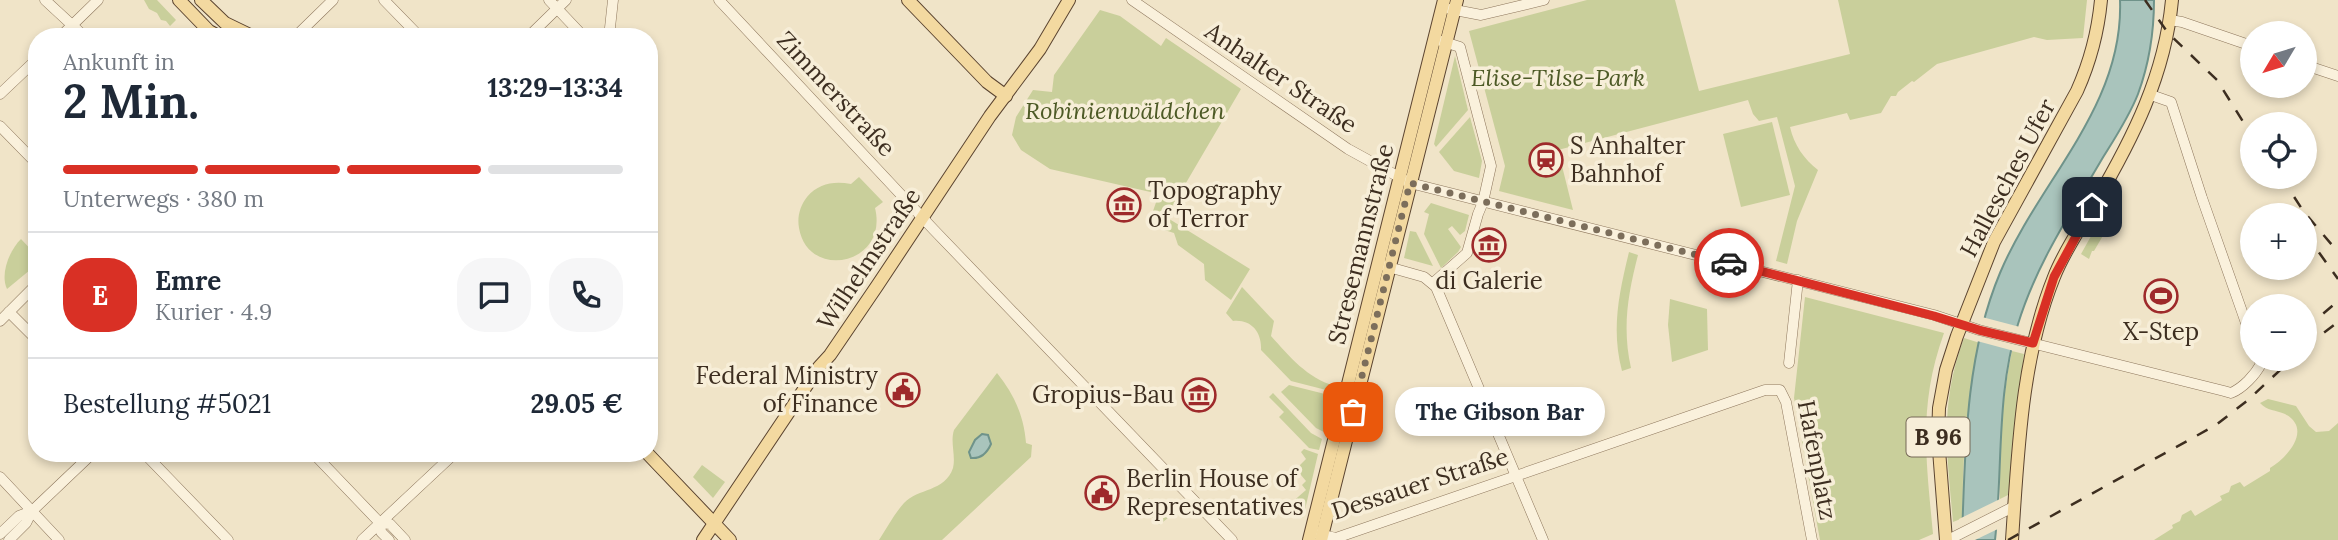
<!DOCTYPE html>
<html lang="de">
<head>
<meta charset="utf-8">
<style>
  :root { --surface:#fff; --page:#f6f6f7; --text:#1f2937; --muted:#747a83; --line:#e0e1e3; --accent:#d93025 }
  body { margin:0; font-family:Lora,serif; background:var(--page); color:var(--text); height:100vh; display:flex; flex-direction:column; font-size:26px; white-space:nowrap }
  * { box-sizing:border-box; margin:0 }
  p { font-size:23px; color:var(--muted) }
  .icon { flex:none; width:38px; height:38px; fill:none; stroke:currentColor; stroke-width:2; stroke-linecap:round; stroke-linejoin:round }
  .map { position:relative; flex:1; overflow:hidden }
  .sheet { position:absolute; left:28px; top:28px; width:630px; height:434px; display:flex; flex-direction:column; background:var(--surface); border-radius:28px; box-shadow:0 4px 10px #0003 }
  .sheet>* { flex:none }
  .needle { width:46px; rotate:232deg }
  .fabs { position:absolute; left:2240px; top:21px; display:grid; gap:14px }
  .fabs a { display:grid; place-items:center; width:77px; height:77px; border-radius:50%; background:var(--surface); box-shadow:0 4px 10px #0003; font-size:35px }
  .pin { position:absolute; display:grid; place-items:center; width:60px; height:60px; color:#fff; margin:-30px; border-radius:14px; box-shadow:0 4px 10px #0006 }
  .courier { position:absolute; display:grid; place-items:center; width:70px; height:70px; margin:-35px; border:5px solid #d93025; border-radius:50%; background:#fff; color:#222; box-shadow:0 2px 9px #0007 }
  .bubble { position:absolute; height:49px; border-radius:24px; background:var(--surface); box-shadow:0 4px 10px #0003; font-size:23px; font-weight:700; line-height:49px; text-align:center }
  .headline em { font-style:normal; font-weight:700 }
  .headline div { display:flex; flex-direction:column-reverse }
  .headline { display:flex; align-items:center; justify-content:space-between; height:119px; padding:0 35px }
  h1 { font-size:46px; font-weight:700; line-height:52px }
  .bar { display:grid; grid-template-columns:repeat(4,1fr); gap:10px 7px; align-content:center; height:84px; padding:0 35px }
  .bar i { height:9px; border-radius:5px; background:var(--line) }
  .bar .selected { background:var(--accent) }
  .bar p { grid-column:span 4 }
  .line { display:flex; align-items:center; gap:18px; padding:0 35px; border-top:2px solid var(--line) }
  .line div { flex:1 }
  .round { display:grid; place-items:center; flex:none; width:74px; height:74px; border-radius:28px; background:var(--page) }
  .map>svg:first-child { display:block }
</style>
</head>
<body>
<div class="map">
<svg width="2338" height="540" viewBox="0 0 2338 540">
  <rect width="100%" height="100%" fill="#f0e4c8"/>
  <g fill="#c9cf9b">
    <path d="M 144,0 L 157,0 L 176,20 L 170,26 L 166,21 L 161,20 L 157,13 L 149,9 Z"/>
    <path d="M 1587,0 L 1675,0 L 1699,91 L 1850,54 L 1838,0 L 2087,0 L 2083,38 L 2047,40 L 2034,37 L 1937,64 L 1914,82 L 1912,81 L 1898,92 L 1896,96 L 1891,96 L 1881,113 L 1850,120 L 1847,113 L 1790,127 C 1794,145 1804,159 1818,170 L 1797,221 L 1787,264 L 1776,261 L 1795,186 L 1777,117 L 1759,121 L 1753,114 L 1748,100 L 1558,150 L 1573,210 L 1499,191 L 1505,166 L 1469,31 Z"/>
    <path d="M 1100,10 L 1120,16 L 1161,46 L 1166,38 L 1241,89 L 1166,217 L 1250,269 L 1231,300 L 1205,280 L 1204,264 L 1178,245 L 1174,233 L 1158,228 L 1153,211 L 1159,194 L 1050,169 L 1021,150 L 1012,135 L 1016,117 L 1033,90 L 1052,92 L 1054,75 Z"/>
    <path d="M 1455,56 L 1468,110 L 1436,147 L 1434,144 Z"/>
    <path d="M 1470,117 L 1482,161 L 1479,178 L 1454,171 L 1439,152 Z"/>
    <path d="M 1772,122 L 1790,195 L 1741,207 L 1723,134 Z"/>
    <path d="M 859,177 L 883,202 L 875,208 C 889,265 808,281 799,228 C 797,217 800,206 807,197 C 819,183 834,181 851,184 Z"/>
    <path d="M 1431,203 L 1469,215 L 1465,231 L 1460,235 L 1452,226 L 1448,229 L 1461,247 L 1458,252 L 1441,268 L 1424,234 L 1429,214 L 1424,212 Z"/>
    <path d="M 2108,227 L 2094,251 L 2092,251 L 2089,259 L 2081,254 L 2095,229 Z"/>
    <path d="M 1410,231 L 1416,232 L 1433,266 L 1404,258 Z"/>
    <path d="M 21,239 L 35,254 L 36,265 L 7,289 C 0,274 9,251 21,239 Z"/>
    <path d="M 1629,252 L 1638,255 C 1628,294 1622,328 1631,368 L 1622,371 C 1611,330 1619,293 1629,252 Z"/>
    <path d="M 1242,287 L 1274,321 L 1271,336 C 1290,357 1307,378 1335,386 L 1334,392 L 1291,381 L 1261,350 C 1262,332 1251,319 1233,321 L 1226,313 Z"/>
    <path d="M 1805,297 L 1944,333 C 1918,405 1926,459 1933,534 L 1919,540 L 1820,540 L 1794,398 Z"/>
    <path d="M 1670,299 L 1707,309 L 1708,350 L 1672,362 L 1668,325 Z"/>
    <path d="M 1964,338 L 1980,343 C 1968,399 1961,460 1963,518 L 1953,522 C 1947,453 1939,405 1964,338 Z"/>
    <path d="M 2012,351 L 2024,354 L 2008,495 L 2000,499 C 1998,452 2002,397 2012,351 Z"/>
    <path d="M 997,373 C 1014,394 1024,416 1026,443 L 1032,445 L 1031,457 L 942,540 L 879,540 C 887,528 894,514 904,503 C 918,488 945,492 953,468 C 956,456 950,442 954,430 Z"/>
    <path d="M 1289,385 L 1333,396 L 1324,432 L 1316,428 L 1281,392 Z"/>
    <path d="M 1273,393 L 1311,433 L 1322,439 L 1319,450 L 1309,448 L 1279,417 L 1284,412 L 1269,397 Z"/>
    <path d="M 2268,399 L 2296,406 L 2309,426 L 2316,432 L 2329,431 L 2338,423 L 2338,540 L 2154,540 L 2173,528 L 2172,525 L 2180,521 L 2182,515 L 2191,510 L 2195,516 L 2222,500 L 2220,496 L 2229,492 L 2231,486 L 2240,482 L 2244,487 L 2270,471 L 2270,468 C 2287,458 2313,429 2285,414 C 2276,410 2267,411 2260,403 Z"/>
    <path d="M 1304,449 L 1318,454 L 1303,518 L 1290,504 L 1306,490 L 1302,485 L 1306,481 L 1296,469 L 1306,459 L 1301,452 Z"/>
    <path d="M 702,465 L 725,482 L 713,498 L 693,477 Z"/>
    <path d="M 1149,498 L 1168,518 L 1159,525 L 1141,505 Z"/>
  </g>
  <g fill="#a9c4bc" stroke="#6f938a" stroke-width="2">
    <path d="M 2120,0 L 2154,0 C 2154,32 2149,64 2138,94 C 2129,117 2115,138 2102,159 C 2071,212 2036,265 2018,324 C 1996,393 2003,469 1995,540 L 1962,540 C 1965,452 1965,356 2000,273 C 2039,180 2124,107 2120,0 Z"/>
    <path d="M 982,434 L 988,435 L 991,444 C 987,453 981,459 971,458 L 969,452 L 975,440 Z"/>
  </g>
  <g fill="#f0e4c8">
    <path d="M 1982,317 L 2020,327 L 2014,351 L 1977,341 Z"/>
    <path d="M 2000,499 L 2002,509 L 2000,528 L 1975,540 L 1958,540 L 1959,519 Z"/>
  </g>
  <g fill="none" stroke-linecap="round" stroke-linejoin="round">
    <defs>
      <g id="minor">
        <path d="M 45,0 L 85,37"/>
        <path d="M 384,0 L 420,37"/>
        <path d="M 549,0 L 584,37"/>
        <path d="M 719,0 L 934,230 L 1232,540"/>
        <path d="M 1132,0 L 1348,149 L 1410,183 L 1934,315 L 1979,330 L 2224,391 L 2231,393 C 2243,388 2255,375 2261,364 L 2259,359"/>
        <path d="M 1450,9 L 1481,15 L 1544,0"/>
        <path d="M 2170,20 L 2182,22 L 2252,46"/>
        <path d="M 60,37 L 98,0"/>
        <path d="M 295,37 L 333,0"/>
        <path d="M 528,37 L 566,0"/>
        <path d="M 609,37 L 613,0"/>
        <path d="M 2305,65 L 2338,76"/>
        <path d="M 0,94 L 37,59"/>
        <path d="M 2151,95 L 2171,102 L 2202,198 L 2252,340"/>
        <path d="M 0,126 L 37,164"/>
        <path d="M 1385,266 L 1424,277 L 1436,287 L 1543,540"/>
        <path d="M 1433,283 L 1467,253 L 1478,214 L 1483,202 L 1491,166 L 1460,47 L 1441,41"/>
        <path d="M 9,312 L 37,340"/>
        <path d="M 0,321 L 37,284"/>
        <path d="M 1789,363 L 1798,280"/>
        <path d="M 144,453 L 228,540"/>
        <path d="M 313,453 L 380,523 L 381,532 L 389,540"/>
        <path d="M 0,477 L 59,540"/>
        <path d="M 380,523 L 390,524 L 405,540"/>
        <path d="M 0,534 L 19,516 L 32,511"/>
        <path d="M 1318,534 L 1336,538 L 1765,390 L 1780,390 L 1786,402 L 1812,540"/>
        <path d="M 9,540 L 26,523 L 32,511 L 93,453"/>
        <path d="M 362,540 L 455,453"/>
        <path d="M 1948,540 L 2015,506"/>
      </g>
      <g id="major">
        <path d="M 179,0 L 209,31 L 220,37"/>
        <path d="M 201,0 L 225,23 L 254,37"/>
        <path d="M 908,0 L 987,82 L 1006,96"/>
        <path d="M 647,453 L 730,540"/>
        <path d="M 703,540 L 819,367 L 830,355 L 877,286 L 990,116 L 1040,49 L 1069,0"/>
        <path d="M 1309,540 L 1444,0"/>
        <path d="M 1321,540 L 1457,0"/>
        <path d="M 1946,540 L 1938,437 L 1939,408 L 1946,370 L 1957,336 L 1994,242 L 2077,91 C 2090,62 2098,32 2101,0"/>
        <path d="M 2012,540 C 2018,453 2021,359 2054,277 C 2064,251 2081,227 2095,203 C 2133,138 2165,75 2172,0"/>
      </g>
    </defs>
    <use href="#minor" stroke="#8d765c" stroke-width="11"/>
    <use href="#major" stroke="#5b4430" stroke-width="14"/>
    <use href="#minor" stroke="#faf1dc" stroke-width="10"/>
    <use href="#major" stroke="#f3d9a0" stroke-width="12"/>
    <g stroke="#3d2e20" stroke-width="2.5" stroke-dasharray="12 12" stroke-linecap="butt">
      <path d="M 2145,0 L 2168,33 L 2217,80 L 2252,136"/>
      <path d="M 2281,177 L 2304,212 L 2338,252"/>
      <path d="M 2305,233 L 2338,279"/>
      <path d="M 2305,329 L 2338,301"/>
      <path d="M 2305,347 L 2338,322"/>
      <path d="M 2008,540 L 2216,425 L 2248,400 L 2292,359"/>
    </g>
  </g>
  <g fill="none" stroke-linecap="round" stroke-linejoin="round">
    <path stroke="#7c6e5b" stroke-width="7" stroke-dasharray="0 12.6" d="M 1353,412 L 1410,183 L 1729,263"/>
    <path stroke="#d93025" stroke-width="9" d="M 1729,263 L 1934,316 L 1979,330 L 2033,343 L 2054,277 L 2092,207"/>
  </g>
  <defs>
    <symbol id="station-ring" viewBox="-11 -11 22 22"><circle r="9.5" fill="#f7eed8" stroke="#9e2a2b" stroke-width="1.5"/><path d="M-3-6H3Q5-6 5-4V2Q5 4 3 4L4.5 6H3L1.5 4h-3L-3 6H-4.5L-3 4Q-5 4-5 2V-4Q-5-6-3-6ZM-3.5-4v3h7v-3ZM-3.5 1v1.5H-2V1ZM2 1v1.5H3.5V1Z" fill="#9e2a2b"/></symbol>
    <symbol id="museum-ring" viewBox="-11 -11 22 22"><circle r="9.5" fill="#f7eed8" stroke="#9e2a2b" stroke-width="1.5"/><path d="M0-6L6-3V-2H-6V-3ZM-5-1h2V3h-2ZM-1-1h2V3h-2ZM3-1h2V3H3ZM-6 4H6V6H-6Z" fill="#9e2a2b"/></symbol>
    <symbol id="stadium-ring" viewBox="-11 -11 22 22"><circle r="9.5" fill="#f7eed8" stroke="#9e2a2b" stroke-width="1.5"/><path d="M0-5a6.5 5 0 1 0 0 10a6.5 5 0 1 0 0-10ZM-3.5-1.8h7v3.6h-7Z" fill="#9e2a2b"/></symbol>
    <symbol id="civic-ring" viewBox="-11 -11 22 22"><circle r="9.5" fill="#f7eed8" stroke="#9e2a2b" stroke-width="1.5"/><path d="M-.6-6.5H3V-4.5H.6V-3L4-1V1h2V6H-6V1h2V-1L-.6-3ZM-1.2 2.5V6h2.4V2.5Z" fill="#9e2a2b"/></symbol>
  </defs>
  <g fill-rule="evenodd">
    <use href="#station-ring" x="1527" y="141" width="38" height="38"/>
    <use href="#museum-ring" x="1105" y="186" width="38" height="38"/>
    <use href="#museum-ring" x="1470" y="226" width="38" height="38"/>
    <use href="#stadium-ring" x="2142" y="277" width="38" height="38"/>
    <use href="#civic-ring" x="884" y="371" width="38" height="38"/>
    <use href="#museum-ring" x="1180" y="376" width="38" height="38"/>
    <use href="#civic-ring" x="1083" y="474" width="38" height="38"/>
  </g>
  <g text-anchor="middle" stroke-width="7" stroke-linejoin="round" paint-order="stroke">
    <rect fill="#f7eed8" stroke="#756857" stroke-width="2" x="1906.5" y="417.5" width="63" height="39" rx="5"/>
    <g font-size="23" font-weight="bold" fill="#3d2e20">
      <text x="1938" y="445">B 96</text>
    </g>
    <g font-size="24" fill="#3d2e20" stroke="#f7eed8">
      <text transform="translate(1281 78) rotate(34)" y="8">Anhalter Straße</text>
      <text transform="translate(836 94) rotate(47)" y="8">Zimmerstraße</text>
      <text transform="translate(2008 178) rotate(-62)" y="8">Hallesches Ufer</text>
      <text transform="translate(1361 244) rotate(-76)" y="8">Stresemannstraße</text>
      <text transform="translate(869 259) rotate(-56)" y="8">Wilhelmstraße</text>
      <text transform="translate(1817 460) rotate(79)" y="8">Hafenplatz</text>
      <text transform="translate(1420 484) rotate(-18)" y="8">Dessauer Straße</text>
    </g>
    <g font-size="24" font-style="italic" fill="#4d5a26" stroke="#f7eed8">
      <text x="1558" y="86">Elise-Tilse-Park</text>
      <text x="1125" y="119">Robinienwäldchen</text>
    </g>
    <g font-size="24" fill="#3d2e20" stroke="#f7eed8" text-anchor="start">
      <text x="1570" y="154">S Anhalter<tspan x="1570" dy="28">Bahnhof</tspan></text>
      <text x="1148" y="199">Topography<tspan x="1148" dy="28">of Terror</tspan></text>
      <text x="1489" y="289" text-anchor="middle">di Galerie</text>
      <text x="2161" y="340" text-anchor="middle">X-Step</text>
      <text x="878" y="384" text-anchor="end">Federal Ministry<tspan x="878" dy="28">of Finance</tspan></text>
      <text x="1174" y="403" text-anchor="end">Gropius-Bau</text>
      <text x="1126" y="487">Berlin House of<tspan x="1126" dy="28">Representatives</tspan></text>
    </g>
  </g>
</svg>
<div class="fabs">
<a><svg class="needle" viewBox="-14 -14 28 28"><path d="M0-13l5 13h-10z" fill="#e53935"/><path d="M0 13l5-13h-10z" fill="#747a83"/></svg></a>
<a><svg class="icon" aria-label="locate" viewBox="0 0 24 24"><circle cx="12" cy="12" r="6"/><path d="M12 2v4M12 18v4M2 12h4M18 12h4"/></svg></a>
<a>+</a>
<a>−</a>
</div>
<div class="pin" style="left:1353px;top:412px;background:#ea580c"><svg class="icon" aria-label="bag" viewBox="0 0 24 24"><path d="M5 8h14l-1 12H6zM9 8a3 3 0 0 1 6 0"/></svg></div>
<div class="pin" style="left:2092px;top:207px;background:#1f2937"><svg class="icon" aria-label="home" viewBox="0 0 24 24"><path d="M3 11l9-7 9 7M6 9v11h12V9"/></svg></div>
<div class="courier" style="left:1729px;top:263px"><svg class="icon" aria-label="car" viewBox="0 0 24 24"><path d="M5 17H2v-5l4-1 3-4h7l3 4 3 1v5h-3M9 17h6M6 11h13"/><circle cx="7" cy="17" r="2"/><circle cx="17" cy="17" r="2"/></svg></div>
<div class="bubble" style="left:1395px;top:387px;width:210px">The Gibson Bar</div>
<section class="sheet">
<div class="headline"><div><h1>2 Min.</h1><p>Ankunft in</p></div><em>13:29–13:34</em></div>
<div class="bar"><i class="selected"></i><i class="selected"></i><i class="selected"></i><i></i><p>Unterwegs · 380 m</p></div>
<div class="line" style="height:126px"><b class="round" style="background:var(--accent);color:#fff">E</b><div><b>Emre</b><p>Kurier · 4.9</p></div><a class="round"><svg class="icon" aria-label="chat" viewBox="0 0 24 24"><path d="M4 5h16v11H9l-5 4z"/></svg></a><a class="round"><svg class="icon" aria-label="phone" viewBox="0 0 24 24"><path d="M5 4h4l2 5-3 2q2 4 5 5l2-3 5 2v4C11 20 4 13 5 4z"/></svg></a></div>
<div class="line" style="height:91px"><div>Bestellung #5021</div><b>29.05 €</b></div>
</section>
</div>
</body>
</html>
